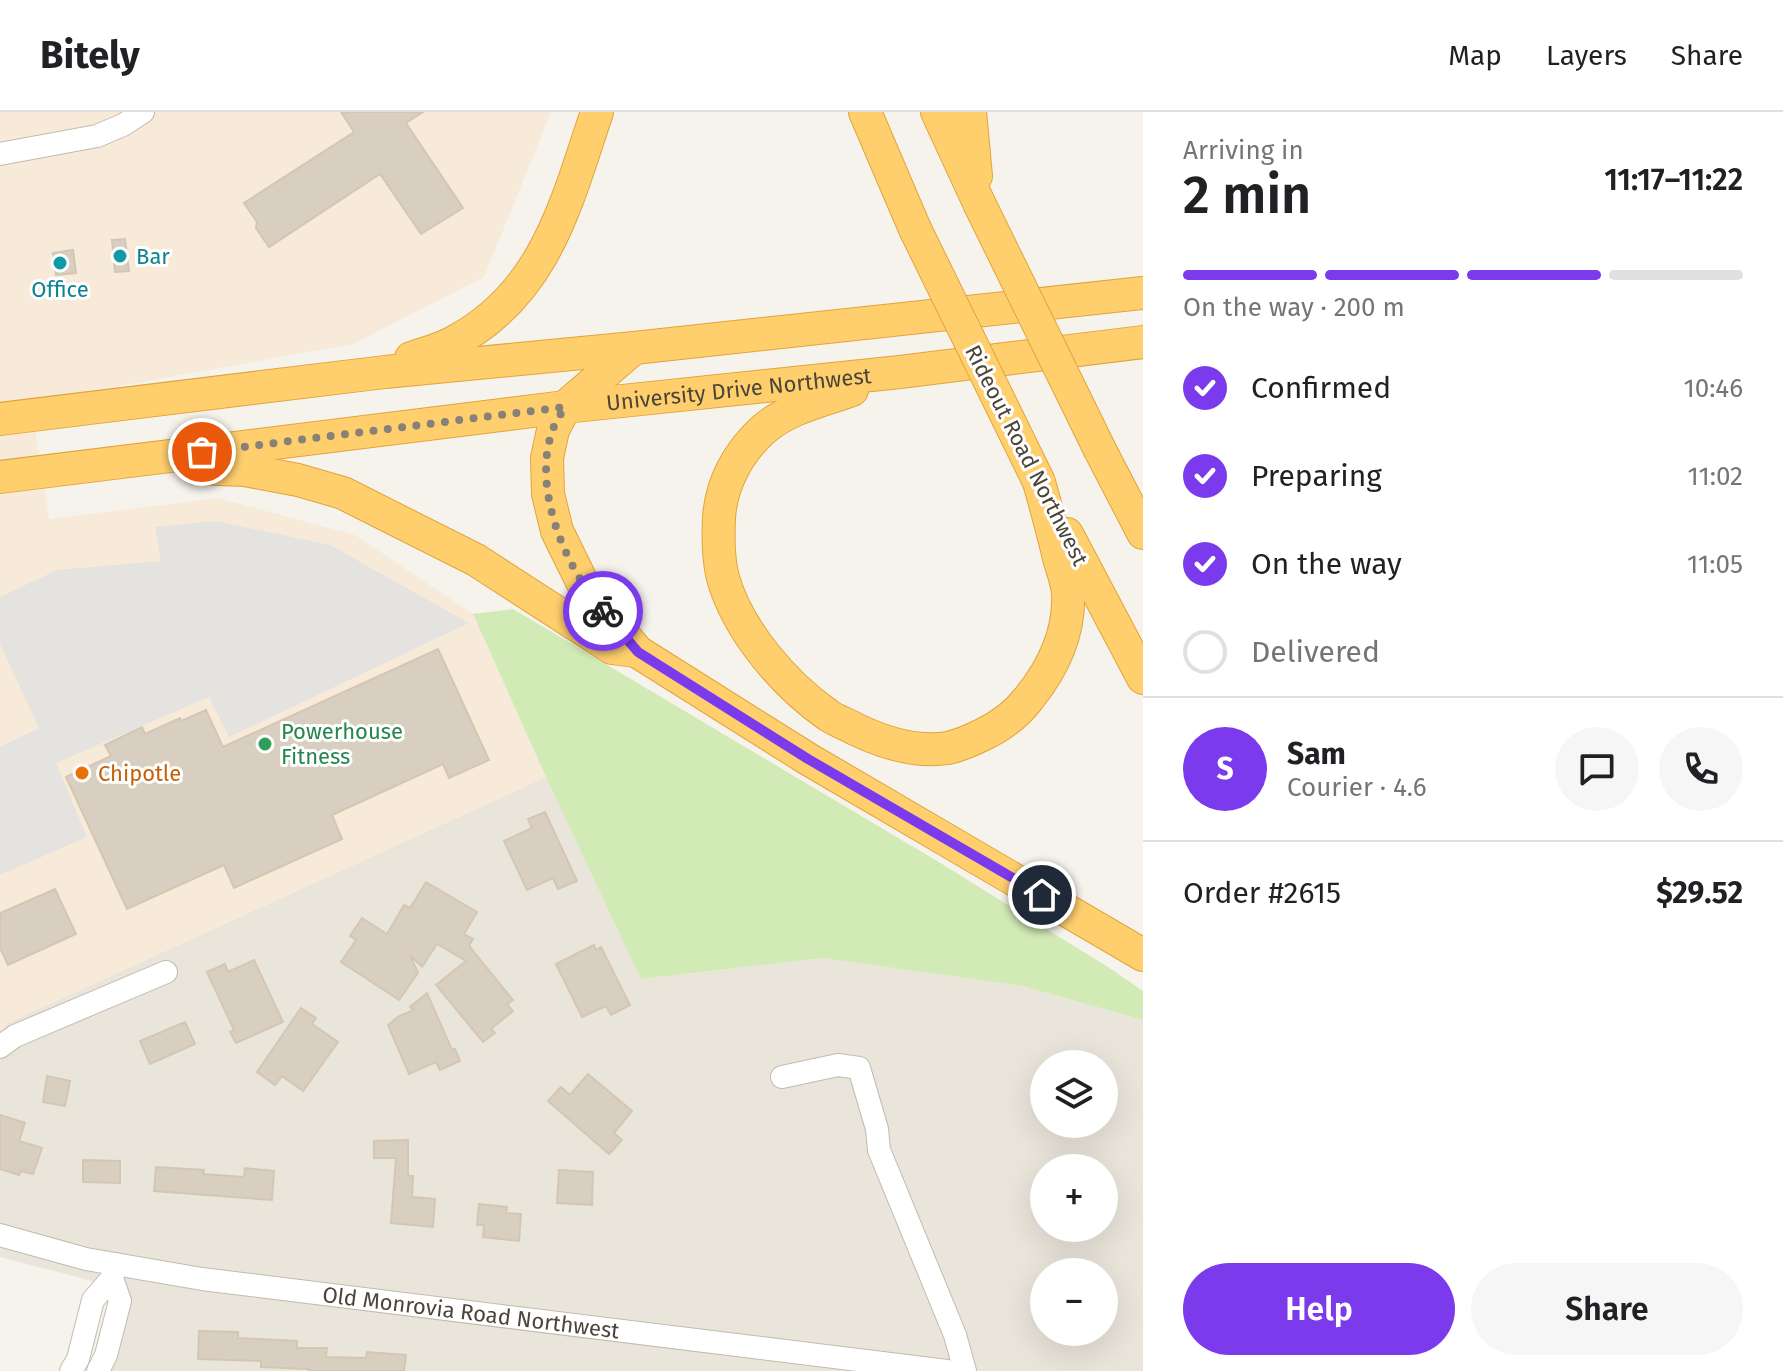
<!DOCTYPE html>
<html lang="en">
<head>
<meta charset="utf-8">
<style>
  :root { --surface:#fff; --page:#f6f6f6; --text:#202124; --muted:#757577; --line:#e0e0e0; --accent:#7c3aed }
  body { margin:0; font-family:"Fira Sans",sans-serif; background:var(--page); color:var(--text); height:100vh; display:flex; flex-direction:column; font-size:30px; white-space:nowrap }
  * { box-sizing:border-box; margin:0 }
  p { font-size:26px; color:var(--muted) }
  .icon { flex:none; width:44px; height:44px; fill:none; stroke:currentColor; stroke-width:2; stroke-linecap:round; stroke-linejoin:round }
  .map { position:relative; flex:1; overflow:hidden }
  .sheet { display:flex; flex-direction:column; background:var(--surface); width:640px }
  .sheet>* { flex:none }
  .buttons { position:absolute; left:1030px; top:938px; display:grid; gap:16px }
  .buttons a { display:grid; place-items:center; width:88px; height:88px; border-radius:50%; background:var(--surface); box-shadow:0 8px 32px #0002; font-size:40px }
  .pin { position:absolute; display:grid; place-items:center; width:68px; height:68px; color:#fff; margin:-34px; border:4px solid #fff; border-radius:50%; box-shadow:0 2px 8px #0007 }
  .courier { position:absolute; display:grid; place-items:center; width:80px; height:80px; margin:-40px; border:6px solid #7c3aed; border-radius:50%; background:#fff; color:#222; box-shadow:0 2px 10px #0007 }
  .summary em { font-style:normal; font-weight:600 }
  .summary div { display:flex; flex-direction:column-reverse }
  .summary { display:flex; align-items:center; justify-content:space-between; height:136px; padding:0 40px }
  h1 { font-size:52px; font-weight:600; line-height:60px }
  .bar { display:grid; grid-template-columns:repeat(4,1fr); gap:12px 8px; align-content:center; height:96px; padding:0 40px }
  .bar i { height:10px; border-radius:6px; background:var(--line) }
  .bar .selected { background:var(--accent) }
  .bar p { grid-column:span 4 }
  .line { display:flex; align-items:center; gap:20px; padding:0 40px; border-top:2px solid var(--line) }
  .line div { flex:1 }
  .round { display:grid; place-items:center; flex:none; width:84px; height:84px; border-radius:42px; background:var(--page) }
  ol { padding:0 40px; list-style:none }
  li { display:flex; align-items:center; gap:24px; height:88px }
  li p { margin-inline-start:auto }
  li .icon { padding:8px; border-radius:50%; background:var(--accent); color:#fff; stroke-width:4 }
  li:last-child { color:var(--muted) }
  li i { width:44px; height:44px; border:4px solid var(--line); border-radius:50% }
  .button { display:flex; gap:16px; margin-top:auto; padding:16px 40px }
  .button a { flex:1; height:92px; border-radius:48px; background:var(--accent); color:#fff; font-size:32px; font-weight:600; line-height:92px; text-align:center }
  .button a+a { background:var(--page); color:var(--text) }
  header { display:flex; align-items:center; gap:48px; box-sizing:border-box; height:112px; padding:0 40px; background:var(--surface); border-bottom:2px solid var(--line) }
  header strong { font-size:38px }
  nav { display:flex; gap:44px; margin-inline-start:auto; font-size:28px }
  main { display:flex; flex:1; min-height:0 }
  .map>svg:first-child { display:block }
</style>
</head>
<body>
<header>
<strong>Bitely</strong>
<nav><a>Map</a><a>Layers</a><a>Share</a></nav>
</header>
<main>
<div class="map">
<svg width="1143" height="1259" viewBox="0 0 1143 1259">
  <rect width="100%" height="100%" fill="#f6f3ec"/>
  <path fill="#eae5da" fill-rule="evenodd" d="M 546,665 L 642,867 L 822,846 L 1023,874 L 1143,908 L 1143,1259 L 98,1259 L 111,1174 L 0,1145 L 0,920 L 8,911 ZM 1044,952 L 1104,952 L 1104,1012 L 1044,1012 ZM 1044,1056 L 1104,1056 L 1104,1116 L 1044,1116 ZM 1044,1160 L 1104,1160 L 1104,1220 L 1044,1220 Z"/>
  <path fill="#f7ead8" d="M 0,0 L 551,0 L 484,165 L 353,232 L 31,290 L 49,407 L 218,386 L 355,423 L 473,502 L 546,665 L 8,911 L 0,920 Z"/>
  <path fill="#d2eab5" d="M 513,497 L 942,752 L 1111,857 L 1143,879 L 1143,908 L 1023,874 L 822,846 L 641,867 L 546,665 L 473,502 Z"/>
  <path fill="#e5e3e0" d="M 216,409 L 330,433 L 469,511 L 229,625 L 209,585 L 56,651 L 87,725 L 0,763 L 0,635 L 39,616 L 0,532 L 0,485 L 57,458 L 161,449 L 155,415 Z"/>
  <g fill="#d8cfc1" stroke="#d3c7b4" stroke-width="2">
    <path d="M 341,0 L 423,0 L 406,11 L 463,96 L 421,122 L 380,62 L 269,135 L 256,116 L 257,110 L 244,91 L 354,20 Z"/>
    <path d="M 125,127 L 129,159 L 115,160 L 112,128 Z"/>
    <path d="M 73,138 L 76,161 L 56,163 L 53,141 Z"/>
    <path d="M 438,537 L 489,648 L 449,666 L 443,652 L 332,703 L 342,727 L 234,776 L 224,753 L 127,797 L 66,665 L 111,644 L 105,633 L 142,615 L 145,622 L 180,606 L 181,609 L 206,598 L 223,635 Z"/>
    <path d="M 545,700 L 577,769 L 558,777 L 553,766 L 527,778 L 504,729 L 532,716 L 528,707 Z"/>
    <path d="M 426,770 L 477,800 L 464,822 L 473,827 L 469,834 L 513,888 L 507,892 L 513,899 L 491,917 L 495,921 L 483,930 L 436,873 L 466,849 L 437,832 L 422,855 L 410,843 L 418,861 L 399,888 L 341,850 L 356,828 L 350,824 L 362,806 L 387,822 L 404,793 L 410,796 Z"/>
    <path d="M 55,777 L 76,822 L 8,853 L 0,836 L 0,801 Z"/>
    <path d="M 594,833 L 596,838 L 601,835 L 630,893 L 611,903 L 606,894 L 582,905 L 556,852 Z"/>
    <path d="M 254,848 L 283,910 L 236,931 L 230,920 L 234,918 L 207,860 L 225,852 L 228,860 Z"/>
    <path d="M 427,881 L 452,938 L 455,937 L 460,949 L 440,958 L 436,950 L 409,962 L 388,913 L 399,904 L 414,898 L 410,895 Z"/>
    <path d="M 301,896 L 316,906 L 312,912 L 338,930 L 303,979 L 282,964 L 275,973 L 257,960 Z"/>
    <path d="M 185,910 L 195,932 L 150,952 L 140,929 Z"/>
    <path d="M 588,962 L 632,999 L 614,1021 L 622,1028 L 609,1042 L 548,989 L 561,975 L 570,983 Z"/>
    <path d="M 47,964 L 70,969 L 65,994 L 43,990 Z"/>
    <path d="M 0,1003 L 25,1011 L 19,1029 L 42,1036 L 33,1062 L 21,1059 L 19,1063 L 0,1057 Z"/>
    <path d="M 408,1028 L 408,1064 L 413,1064 L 412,1085 L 435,1087 L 433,1115 L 391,1111 L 396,1046 L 374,1046 L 374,1029 Z"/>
    <path d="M 83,1048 L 120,1049 L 120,1071 L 83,1070 Z"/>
    <path d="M 156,1055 L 204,1058 L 203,1062 L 244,1065 L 245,1056 L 274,1059 L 272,1088 L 154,1079 Z"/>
    <path d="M 559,1058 L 593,1060 L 592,1093 L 557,1091 Z"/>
    <path d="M 479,1092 L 507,1095 L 506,1101 L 521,1102 L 519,1129 L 483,1125 L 484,1113 L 477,1113 Z"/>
    <path d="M 199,1219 L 238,1220 L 238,1226 L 297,1229 L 297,1236 L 327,1236 L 326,1245 L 366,1246 L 367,1240 L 406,1243 L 404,1259 L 309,1259 L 309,1257 L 261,1255 L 261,1249 L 198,1247 Z"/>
  </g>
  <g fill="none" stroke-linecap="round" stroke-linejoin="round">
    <defs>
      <g id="minor">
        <path d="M 0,42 L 97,24 L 123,13 L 143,0"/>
        <path d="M 0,935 L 15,924 L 166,860"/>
        <path d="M 782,965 L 838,953 L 859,956 L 877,1017 L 879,1038 L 955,1223 L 965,1259"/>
        <path id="s1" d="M 0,1123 L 86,1147 L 202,1167 L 947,1259"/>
        <path d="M 71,1259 L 78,1247 L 93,1188 L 112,1166 L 115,1152"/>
        <path d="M 98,1259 L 106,1243 L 120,1189 L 112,1166"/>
      </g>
      <g id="highway">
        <path d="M 865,0 L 915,117"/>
        <path d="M 937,0 L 979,91"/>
        <path d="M 970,0 L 976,64"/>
        <path d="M 634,236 L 565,295 L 553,318 L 547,346 L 548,382 L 557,419 L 587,480 L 638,540 L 808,647 L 1143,843"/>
        <path d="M 411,246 C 425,241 439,238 452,231 C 545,183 566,92 597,0"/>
        <path d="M 852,278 C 822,289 788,296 764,317 C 738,340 721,372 719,406 C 718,427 718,447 723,466 C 738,519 784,572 828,603 C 836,609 847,612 855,617 C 884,631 916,641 948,636 C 960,633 972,628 982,623 C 1001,614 1017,602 1029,586 C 1053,556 1070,520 1068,481 C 1067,469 1062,457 1059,446 C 1053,420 1046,395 1039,370"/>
        <path d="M 0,307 L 385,260 L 634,236 L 1143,181"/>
        <path d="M 1100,338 L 1143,421"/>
        <path d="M 195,356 L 245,358 L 298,368 L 343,381 L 476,448 L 612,536 L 636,539"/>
        <path id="s2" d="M 0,365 L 565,295 L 900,260 L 1143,230"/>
        <path d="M 1067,422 L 1143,566"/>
      </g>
    </defs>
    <use href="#minor" stroke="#c2bbae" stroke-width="24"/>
    <use href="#highway" stroke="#e0a43c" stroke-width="34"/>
    <use href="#minor" stroke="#fff" stroke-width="22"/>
    <use href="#highway" stroke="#ffcf6e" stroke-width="32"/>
    <defs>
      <g id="highway-bridge">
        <path d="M 979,91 L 1100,338"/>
        <path d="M 915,117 L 1039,370"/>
      </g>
    </defs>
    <use href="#highway-bridge" stroke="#e0a43c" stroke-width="34" stroke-linecap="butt"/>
    <use href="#highway-bridge" stroke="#ffcf6e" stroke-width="32"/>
  </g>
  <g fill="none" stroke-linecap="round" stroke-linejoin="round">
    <path stroke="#878178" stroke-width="8" stroke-dasharray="0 14.4" d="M 202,340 L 565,295 C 561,302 556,309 553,317 C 531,375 565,455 603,499"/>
    <path stroke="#7c3aed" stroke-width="10" d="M 603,499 L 638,540 L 808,647 L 1042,783"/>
  </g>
  <g fill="#0f9aa8" stroke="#fff" stroke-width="3">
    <circle cx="120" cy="144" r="8"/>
    <circle cx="60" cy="151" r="8"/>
  </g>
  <circle fill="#2e9e5b" stroke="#fff" stroke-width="3" cx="265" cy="632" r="8"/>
  <circle fill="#e8710a" stroke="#fff" stroke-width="3" cx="82" cy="661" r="8"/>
  <g text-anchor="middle" stroke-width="6" stroke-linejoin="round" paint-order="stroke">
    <g font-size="22" fill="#0d838f" stroke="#fff" text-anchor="start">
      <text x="136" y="152">Bar</text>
      <text x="60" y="185" text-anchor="middle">Office</text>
    </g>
    <g font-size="22" fill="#4b4439" stroke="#fff">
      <text dy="8" stroke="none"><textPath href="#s2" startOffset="744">University Drive Northwest</textPath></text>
      <text transform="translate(1027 343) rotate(63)" y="8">Rideout Road Northwest</text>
      <text dy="8" stroke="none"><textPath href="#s1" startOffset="478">Old Monrovia Road Northwest</textPath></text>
    </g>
    <g font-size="22" fill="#27864d" stroke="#fff" text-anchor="start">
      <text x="281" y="627">Powerhouse<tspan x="281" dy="25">Fitness</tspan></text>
    </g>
    <g font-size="22" fill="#c56008" stroke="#fff" text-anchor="start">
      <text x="98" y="669">Chipotle</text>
    </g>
  </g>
</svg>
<div class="buttons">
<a><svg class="icon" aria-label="layers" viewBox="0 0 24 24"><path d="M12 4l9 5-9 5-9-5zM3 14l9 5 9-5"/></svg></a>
<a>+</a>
<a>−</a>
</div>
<div class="pin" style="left:202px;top:340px;background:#ea580c"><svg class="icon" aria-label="bag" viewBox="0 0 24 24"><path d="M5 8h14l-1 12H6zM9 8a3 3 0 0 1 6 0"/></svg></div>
<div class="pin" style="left:1042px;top:783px;background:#1f2937"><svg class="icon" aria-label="home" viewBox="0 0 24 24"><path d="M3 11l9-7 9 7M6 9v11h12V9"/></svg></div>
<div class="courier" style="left:603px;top:499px"><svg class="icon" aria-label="bike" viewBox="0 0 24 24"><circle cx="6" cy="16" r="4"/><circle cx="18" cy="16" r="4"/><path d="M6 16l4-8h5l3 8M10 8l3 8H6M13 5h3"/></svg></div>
</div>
<section class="sheet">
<div class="summary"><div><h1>2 min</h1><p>Arriving in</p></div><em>11:17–11:22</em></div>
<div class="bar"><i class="selected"></i><i class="selected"></i><i class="selected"></i><i></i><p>On the way · 200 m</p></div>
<ol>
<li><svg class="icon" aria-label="check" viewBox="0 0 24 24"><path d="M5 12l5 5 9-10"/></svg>Confirmed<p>10:46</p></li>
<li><svg class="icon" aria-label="check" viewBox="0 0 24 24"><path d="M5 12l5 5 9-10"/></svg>Preparing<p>11:02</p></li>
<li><svg class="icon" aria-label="check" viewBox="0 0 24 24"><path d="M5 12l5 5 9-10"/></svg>On the way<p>11:05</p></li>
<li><i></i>Delivered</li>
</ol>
<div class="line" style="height:144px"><b class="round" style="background:var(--accent);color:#fff">S</b><div><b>Sam</b><p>Courier · 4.6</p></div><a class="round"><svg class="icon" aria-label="chat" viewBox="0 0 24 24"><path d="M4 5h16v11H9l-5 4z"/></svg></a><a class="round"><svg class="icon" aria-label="phone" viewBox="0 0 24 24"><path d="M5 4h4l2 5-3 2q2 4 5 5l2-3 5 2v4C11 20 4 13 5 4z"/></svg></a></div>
<div class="line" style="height:104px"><div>Order #2615</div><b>$29.52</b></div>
<div class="button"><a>Help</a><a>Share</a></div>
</section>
</main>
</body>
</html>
